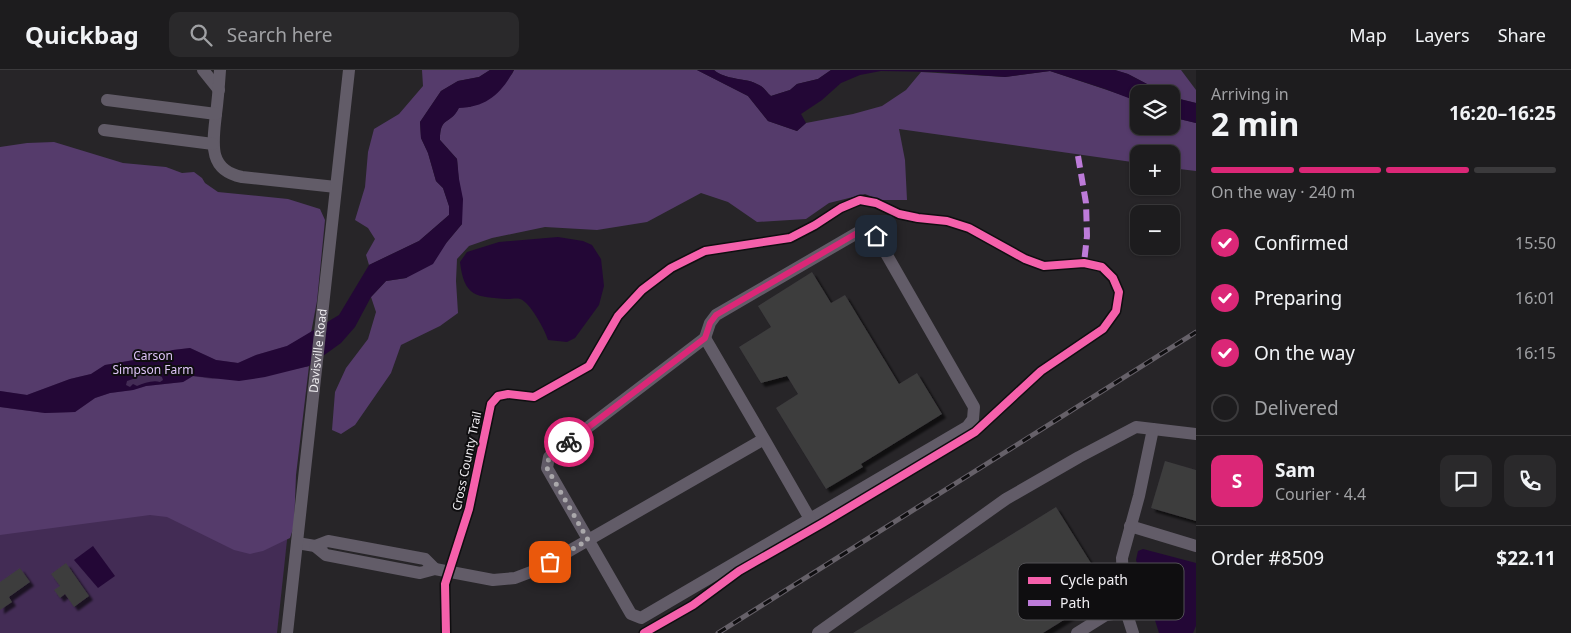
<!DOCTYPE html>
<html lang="en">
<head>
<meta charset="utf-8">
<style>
  :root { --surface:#1d1c1e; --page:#2a292b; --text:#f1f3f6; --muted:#a0a1a4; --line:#3b3a3c; --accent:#db2777 }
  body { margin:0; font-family:"Noto Sans",sans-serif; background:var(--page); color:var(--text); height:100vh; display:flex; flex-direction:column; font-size:19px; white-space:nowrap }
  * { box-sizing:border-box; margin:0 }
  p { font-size:16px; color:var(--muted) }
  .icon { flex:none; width:28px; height:28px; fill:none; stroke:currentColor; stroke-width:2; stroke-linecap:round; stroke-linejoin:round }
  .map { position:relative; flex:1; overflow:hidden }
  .sheet { display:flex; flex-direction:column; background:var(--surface); width:375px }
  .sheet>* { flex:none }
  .controls { position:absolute; left:1130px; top:15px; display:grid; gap:10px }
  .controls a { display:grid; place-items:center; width:50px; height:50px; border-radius:10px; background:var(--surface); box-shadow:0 1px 4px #0004,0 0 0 1px var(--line); font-size:25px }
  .pin { position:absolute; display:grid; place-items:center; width:42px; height:42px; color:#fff; margin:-21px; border-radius:10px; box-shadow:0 2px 8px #0006 }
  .courier { position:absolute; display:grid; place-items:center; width:50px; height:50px; margin:-25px; border:4px solid #db2777; border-radius:50%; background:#fff; color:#222; box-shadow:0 1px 6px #0007 }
  .summary em { font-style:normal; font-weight:700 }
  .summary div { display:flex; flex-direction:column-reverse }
  .summary { display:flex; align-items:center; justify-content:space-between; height:85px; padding:0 15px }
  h1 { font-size:32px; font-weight:700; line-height:38px }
  .bar { display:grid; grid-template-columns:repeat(4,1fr); gap:8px 5px; align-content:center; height:60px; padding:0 15px }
  .bar i { height:6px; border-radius:4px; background:var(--line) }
  .bar .selected { background:var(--accent) }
  .bar p { grid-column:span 4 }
  .line { display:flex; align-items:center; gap:12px; padding:0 15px; border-top:1px solid var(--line) }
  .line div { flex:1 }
  .round { display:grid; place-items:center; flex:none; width:52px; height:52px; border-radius:10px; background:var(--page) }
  ol { padding:0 15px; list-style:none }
  li { display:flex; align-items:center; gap:15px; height:55px }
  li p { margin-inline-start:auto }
  li .icon { padding:5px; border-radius:50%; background:var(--accent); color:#fff; stroke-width:4 }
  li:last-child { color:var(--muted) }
  li i { width:28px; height:28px; border:2px solid var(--line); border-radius:50% }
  header { display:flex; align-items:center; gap:30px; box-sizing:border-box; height:70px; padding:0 25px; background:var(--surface); border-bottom:1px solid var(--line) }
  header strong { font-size:24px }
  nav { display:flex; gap:28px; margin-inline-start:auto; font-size:18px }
  .search { width:350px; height:45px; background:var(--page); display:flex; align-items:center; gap:12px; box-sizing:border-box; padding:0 18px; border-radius:10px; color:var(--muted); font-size:19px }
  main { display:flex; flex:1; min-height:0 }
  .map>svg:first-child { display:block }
</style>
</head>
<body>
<header>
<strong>Quickbag</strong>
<div class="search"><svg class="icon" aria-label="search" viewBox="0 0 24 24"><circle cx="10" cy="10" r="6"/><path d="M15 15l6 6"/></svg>Search here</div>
<nav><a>Map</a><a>Layers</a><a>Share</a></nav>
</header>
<main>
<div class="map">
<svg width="1196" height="563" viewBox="0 0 1196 563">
  <defs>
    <filter id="shadow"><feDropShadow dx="4" dy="4" stdDeviation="1" flood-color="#0009"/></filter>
  </defs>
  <rect width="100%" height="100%" fill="#272528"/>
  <path fill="#432c55" d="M 321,155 L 277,563 L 0,563 L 0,251 Z"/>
  <g fill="#553b6b">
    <path d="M 422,0 L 490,0 L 479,7 L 458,11 L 441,21 L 420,52 L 421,68 L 428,83 L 436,111 L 443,118 L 449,136 L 449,145 L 419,171 L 369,195 L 366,185 L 375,169 L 368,158 L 355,150 L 365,117 L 368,82 L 374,59 L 399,44 L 423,16 Z"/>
    <path d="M 514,0 L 697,0 L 748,26 L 768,51 L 797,61 L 806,53 L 853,44 L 882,36 L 906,20 L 921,2 L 1005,7 L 1050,1 L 1134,29 L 1139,32 L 1139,56 L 1171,56 L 1171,47 L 1196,53 L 1196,101 L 1171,98 L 1171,84 L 1139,84 L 1139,93 L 899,59 L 905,90 L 907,130 L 880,130 L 865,124 L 829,133 L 806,149 L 757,152 L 728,132 L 701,123 L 647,152 L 597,160 L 545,157 L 492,168 L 469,176 L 457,189 L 456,211 L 458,243 L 440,256 L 401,275 L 391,303 L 355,355 L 341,364 L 332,360 L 335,322 L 346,298 L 368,269 L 376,242 L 371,227 L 386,211 L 406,208 L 447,172 L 462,154 L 457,89 L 440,70 C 440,45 450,56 459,37 L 470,37 L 512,4 Z"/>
    <path d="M 714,0 L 831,0 L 818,9 L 797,14 L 790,20 L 771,26 C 767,23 764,17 759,15 C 746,7 727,11 714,0 Z"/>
    <path d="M 1115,0 L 1181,0 L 1196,20 L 1196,33 L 1172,27 L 1171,24 L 1166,24 L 1128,4 Z"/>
    <path d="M 54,72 L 123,93 L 166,97 L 182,103 L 194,102 L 202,108 L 205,113 L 218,122 L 288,129 L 320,139 L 325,150 L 317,231 L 311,263 L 287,276 L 256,285 L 238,293 L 216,290 L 190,278 L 173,280 L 134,290 L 105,295 L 91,304 L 70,309 L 27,325 L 0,321 L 0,77 L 27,73 Z"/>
    <path d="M 309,296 L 296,405 L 294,456 L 290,468 L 263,481 L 250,484 L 234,480 L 167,447 L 150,445 L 0,465 L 0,337 L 45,343 L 75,342 L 95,328 L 110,323 L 133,320 L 146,316 L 183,312 L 193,306 L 212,309 L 296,299 Z"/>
  </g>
  <g fill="#230736" fill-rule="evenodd">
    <path d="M 490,0 L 514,0 C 501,24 486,37 459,38 C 450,56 440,45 440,70 L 457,89 L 459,109 L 463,129 L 462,154 L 447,172 L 433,194 L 406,208 L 386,211 L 371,227 L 355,257 L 341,273 L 309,296 L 265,307 L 239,311 L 193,306 L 183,312 L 146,316 L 133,320 L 110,323 L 95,328 L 75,342 L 45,343 L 0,337 L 0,321 L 27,325 L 70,309 L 91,304 L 105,295 L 134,290 L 173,280 L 190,278 L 216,290 L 238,293 L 256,285 L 287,276 L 339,245 L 369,195 L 419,171 L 449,145 L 449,136 L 443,118 L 436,111 L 428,83 L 421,68 L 420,52 L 441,21 L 458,11 L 479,7 ZM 150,302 L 162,307 L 163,310 L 160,312 C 153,310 144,313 137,316 L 133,314 L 130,317 L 126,315 L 127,311 L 136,308 L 137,304 Z"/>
    <path d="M 697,0 L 714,0 C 727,11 746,7 759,15 C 764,17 767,23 771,26 L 790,20 L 797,14 L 818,9 L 831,0 L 1115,0 L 1128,4 L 1166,24 L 1139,24 L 1139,32 L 1105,19 L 1050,1 L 1005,7 L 936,2 L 881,1 L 860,5 L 841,13 L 822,30 L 801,44 L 806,53 L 797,61 L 768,51 L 748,26 Z"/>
    <path d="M 1171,27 L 1196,33 L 1196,53 L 1171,47 Z"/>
    <path d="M 558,167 L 583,171 L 592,175 L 601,189 L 604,216 L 599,235 L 575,268 L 567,272 L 548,270 C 545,260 530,232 520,229 C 517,228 511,229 508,229 C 476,227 464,227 460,192 L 467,182 L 499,172 Z"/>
    <path d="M 93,476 L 115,506 L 98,518 L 74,490 Z"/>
    <path d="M 1143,479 L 1196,493 L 1196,556 L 1193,563 L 1159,563 L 1136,490 L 1138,481 Z"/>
  </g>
  <g fill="#3d3c3e" filter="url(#shadow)">
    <path d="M 812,202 L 831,233 L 845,225 L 899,314 L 917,303 L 942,344 L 861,394 L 863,397 L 826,419 L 776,338 L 798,324 L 787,306 L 761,313 L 739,277 L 771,257 L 758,236 Z"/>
    <path d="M 1165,391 L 1196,400 L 1196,451 L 1151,438 Z"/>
    <path d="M 1056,437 L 1109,522 L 1043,563 L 853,563 Z"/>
    <path d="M 66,493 L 89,526 L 74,537 L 65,524 L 60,528 L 54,520 L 60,516 L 51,504 Z"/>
    <path d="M 20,498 L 30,512 L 9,527 L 12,532 L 0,540 L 0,512 Z"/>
  </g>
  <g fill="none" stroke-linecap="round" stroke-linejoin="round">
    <g stroke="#625c68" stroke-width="12">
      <path d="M 203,0 L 219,20"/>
      <path d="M 220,0 C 219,15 218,29 216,44 C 213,72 207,100 242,107 L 336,117"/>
      <path d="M 107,30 L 216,44"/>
      <path d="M 104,60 L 213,74"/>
      <path d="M 705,268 L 710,253 L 716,245 L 857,163 L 867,162 L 876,166 L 974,337 L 973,349 L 967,357 L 810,449"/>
      <path d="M 1130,456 L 1196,476"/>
      <path d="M 297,473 L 315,476 L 326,485 L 420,503 L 435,499 L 493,510 L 515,508 L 536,500 L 764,369 L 705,268 L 549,387 L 547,398 L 631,544 L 641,548 L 810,449 L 764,369"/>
      <path d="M 315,476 L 328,471 L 425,489 L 435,499"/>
      <path id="s1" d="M 287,563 L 349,0"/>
      <path d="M 818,563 L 1006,429 L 1079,387 L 1136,357 L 1196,364"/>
      <path d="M 1077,563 L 1106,545 L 1126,542"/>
      <path d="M 1133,563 L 1124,535 L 1122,488 L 1139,426 L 1153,359"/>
    </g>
    <defs>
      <path id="rail" d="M 718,563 L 1196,262"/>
    </defs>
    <use href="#rail" stroke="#666169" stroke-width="5"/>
    <use href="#rail" stroke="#0f0e10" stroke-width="3" stroke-dasharray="9" stroke-linecap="butt"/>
    <path stroke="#bd7bd9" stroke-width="6" stroke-dasharray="12 6" stroke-linecap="butt" d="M 1078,86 L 1086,133 L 1087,166 L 1084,193"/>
    <defs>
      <path id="cycleway" d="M 446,563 L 445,514 L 469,439 L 491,334 L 498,326 L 508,324 L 534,327 L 589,296 L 618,246 L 642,220 L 671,198 L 705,181 L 790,168 L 815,155 L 841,138 L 860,130 L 876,133 L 899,144 L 918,148 L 947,151 L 969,158 L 1025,189 L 1044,196 L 1084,193 L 1102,197 L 1113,208 L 1119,222 L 1116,241 L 1103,259 L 1041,301 L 975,362 L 823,453 L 739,501 L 693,535 L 644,563"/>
    </defs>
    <use href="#cycleway" stroke="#0f0e10" stroke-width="11"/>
    <use href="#cycleway" stroke="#f560ab" stroke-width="8"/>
  </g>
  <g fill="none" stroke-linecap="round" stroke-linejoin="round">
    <path stroke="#aaa8ab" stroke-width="5" stroke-dasharray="0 9" d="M 550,492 L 588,470 L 547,398 L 549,387 L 569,372"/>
    <path stroke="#db2777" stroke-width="6" d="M 569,372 L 705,268 L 710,253 L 716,245 L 857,163 L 867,162 L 876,166"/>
  </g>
  <g text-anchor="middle" stroke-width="4" stroke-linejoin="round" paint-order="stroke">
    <g font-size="12" fill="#f0eef2" stroke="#0f0e10">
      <text dy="4" stroke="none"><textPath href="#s1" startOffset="284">Davisville Road</textPath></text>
      <text transform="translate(467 391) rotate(-78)" y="4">Cross County Trail</text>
    </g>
    <g font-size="12" fill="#dfc5f8" stroke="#0f0e10">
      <text x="153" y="290">Carson<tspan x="153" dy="14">Simpson Farm</tspan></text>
    </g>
  </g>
  <rect x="1018" y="493" width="166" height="57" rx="8" fill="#0f0e10" stroke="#525154" stroke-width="1"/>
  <rect x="1028" y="507" width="23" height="7" fill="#f560ab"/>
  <rect x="1028" y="530" width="23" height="6" fill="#bd7bd9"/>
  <g font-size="14" fill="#f0eef2">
    <text x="1060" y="515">Cycle path</text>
    <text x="1060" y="538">Path</text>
  </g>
</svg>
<div class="controls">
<a><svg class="icon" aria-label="layers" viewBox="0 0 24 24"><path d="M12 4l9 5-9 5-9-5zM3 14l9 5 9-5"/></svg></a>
<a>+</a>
<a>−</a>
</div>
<div class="pin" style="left:550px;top:492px;background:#ea580c"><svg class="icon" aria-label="bag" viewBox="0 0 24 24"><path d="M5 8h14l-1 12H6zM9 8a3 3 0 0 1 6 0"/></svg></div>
<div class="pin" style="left:876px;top:166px;background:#1f2937"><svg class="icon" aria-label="home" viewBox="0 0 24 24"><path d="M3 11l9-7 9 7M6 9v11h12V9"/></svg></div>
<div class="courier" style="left:569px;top:372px"><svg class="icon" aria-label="bike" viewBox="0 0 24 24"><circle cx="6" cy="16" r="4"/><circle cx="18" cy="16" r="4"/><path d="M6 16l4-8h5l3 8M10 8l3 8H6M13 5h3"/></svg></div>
</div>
<section class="sheet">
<div class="summary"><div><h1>2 min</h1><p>Arriving in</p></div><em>16:20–16:25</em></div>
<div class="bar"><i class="selected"></i><i class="selected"></i><i class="selected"></i><i></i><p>On the way · 240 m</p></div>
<ol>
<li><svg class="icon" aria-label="check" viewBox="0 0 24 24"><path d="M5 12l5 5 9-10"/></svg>Confirmed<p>15:50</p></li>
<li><svg class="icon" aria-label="check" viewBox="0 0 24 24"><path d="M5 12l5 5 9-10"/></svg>Preparing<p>16:01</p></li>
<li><svg class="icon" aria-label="check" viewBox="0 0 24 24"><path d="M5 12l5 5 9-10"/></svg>On the way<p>16:15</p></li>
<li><i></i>Delivered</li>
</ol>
<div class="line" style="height:90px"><b class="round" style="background:var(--accent);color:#fff">S</b><div><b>Sam</b><p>Courier · 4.4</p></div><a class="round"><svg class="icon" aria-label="chat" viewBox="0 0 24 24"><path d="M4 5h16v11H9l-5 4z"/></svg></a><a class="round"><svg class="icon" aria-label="phone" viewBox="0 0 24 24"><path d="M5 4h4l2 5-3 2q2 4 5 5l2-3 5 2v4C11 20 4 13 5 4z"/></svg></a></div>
<div class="line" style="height:65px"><div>Order #8509</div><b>$22.11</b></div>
</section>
</main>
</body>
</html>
